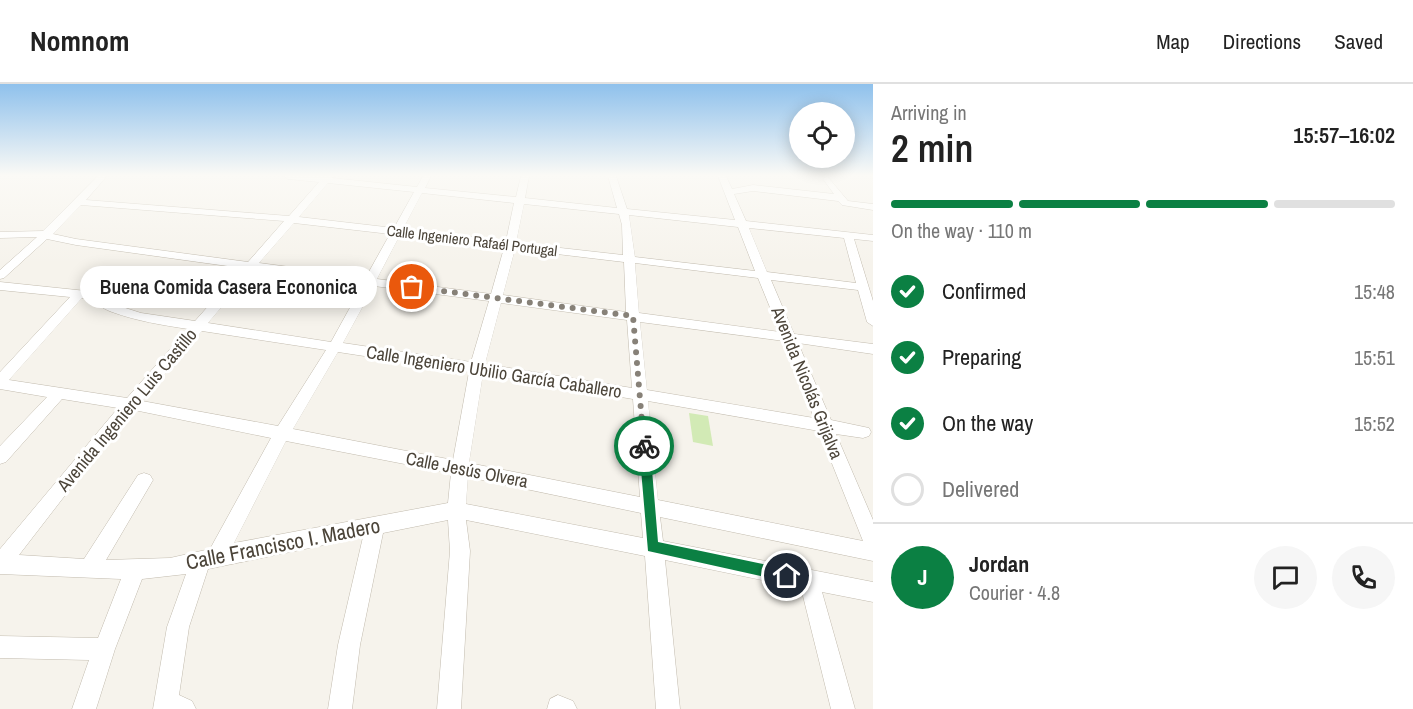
<!DOCTYPE html>
<html lang="en">
<head>
<meta charset="utf-8">
<style>
  :root { --surface:#fff; --page:#f6f6f6; --text:#222; --muted:#767676; --line:#e0e0e0; --accent:#0b8043 }
  body { margin:0; font-family:"Archivo Narrow",sans-serif; background:var(--page); color:var(--text); height:100vh; display:flex; flex-direction:column; font-size:22px; white-space:nowrap }
  * { box-sizing:border-box; margin:0 }
  p { font-size:20px; color:var(--muted) }
  .icon { flex:none; width:33px; height:33px; fill:none; stroke:currentColor; stroke-width:2; stroke-linecap:round; stroke-linejoin:round }
  .map { position:relative; flex:1; overflow:hidden }
  .drawer { display:flex; flex-direction:column; background:var(--surface); width:540px }
  .drawer>* { flex:none }
  .buttons { position:absolute; left:789px; top:18px; display:grid; gap:12px }
  .buttons a { display:grid; place-items:center; width:66px; height:66px; border-radius:50%; background:var(--surface); box-shadow:0 3px 15px #0003; font-size:30px }
  .pin { position:absolute; display:grid; place-items:center; width:51px; height:51px; color:#fff; margin:-26px; border:3px solid #fff; border-radius:50%; box-shadow:0 2px 6px #0007 }
  .courier { position:absolute; display:grid; place-items:center; width:60px; height:60px; margin:-30px; border:4px solid #0b8043; border-radius:50%; background:#fff; color:#222; box-shadow:0 2px 8px #0007 }
  .bubble { position:absolute; height:42px; border-radius:21px; background:var(--surface); box-shadow:0 3px 15px #0003; font-size:20px; font-weight:600; line-height:42px; text-align:center }
  .head em { font-style:normal; font-weight:600 }
  .head div { display:flex; flex-direction:column-reverse }
  .head { display:flex; align-items:center; justify-content:space-between; height:102px; padding:0 18px }
  h1 { font-size:39px; font-weight:600; line-height:45px }
  .bar { display:grid; grid-template-columns:repeat(4,1fr); gap:9px 6px; align-content:center; height:72px; padding:0 18px }
  .bar i { height:8px; border-radius:4px; background:var(--line) }
  .bar .active { background:var(--accent) }
  .bar p { grid-column:span 4 }
  .line { display:flex; align-items:center; gap:15px; padding:0 18px; border-top:2px solid var(--line) }
  .line div { flex:1 }
  .round { display:grid; place-items:center; flex:none; width:63px; height:63px; border-radius:32px; background:var(--page) }
  ol { padding:0 18px; list-style:none }
  li { display:flex; align-items:center; gap:18px; height:66px }
  li p { margin-inline-start:auto }
  li .icon { padding:6px; border-radius:50%; background:var(--accent); color:#fff; stroke-width:4 }
  li:last-child { color:var(--muted) }
  li i { width:33px; height:33px; border:3px solid var(--line); border-radius:50% }
  header { display:flex; align-items:center; gap:36px; box-sizing:border-box; height:84px; padding:0 30px; background:var(--surface); border-bottom:2px solid var(--line) }
  header strong { font-size:28px }
  nav { display:flex; gap:33px; margin-inline-start:auto; font-size:21px }
  main { display:flex; flex:1; min-height:0 }
  .map>svg:first-child { display:block }
</style>
</head>
<body>
<header>
<strong>Nomnom</strong>
<nav><a>Map</a><a>Directions</a><a>Saved</a></nav>
</header>
<main>
<div class="map">
<svg width="873" height="625" viewBox="0 0 873 625">
  <rect width="100%" height="100%" fill="#f6f3ec"/>
  <path fill="#d2eab5" d="M 689,329 L 708,332 L 713,362 L 693,358 Z"/>
  <g fill="none" stroke-linecap="round" stroke-linejoin="round">
    <defs>
      <g id="minor">
        <path d="M 98,92 L 107,92 L 86,116 L 289,132 L 319,98 L 288,95 L 284,92 L 333,92 L 332,94 L 417,103 L 423,92 L 431,92 L 425,104 L 516,113 L 521,92 L 529,92 L 525,114 L 617,124 L 608,92 L 616,92 L 627,125 L 735,136 L 718,92 L 726,92 L 732,105 L 753,101 L 834,110 L 823,95 L 827,92 L 848,117 L 873,120 L 873,126 L 842,121 L 838,117 L 753,107 L 734,110 L 746,137 L 873,151 L 873,157 L 854,155 L 873,217 L 873,242 L 867,238 L 858,206 L 771,196 L 794,250 L 873,260 L 873,270 L 798,259 L 831,336 L 869,344 L 871,348 L 869,352 L 863,354 L 836,350 L 873,436 L 873,477 L 660,433 L 663,457 L 873,498 L 873,518 L 822,508 L 855,625 L 831,625 L 801,504 L 665,476 L 680,625 L 656,625 L 645,472 L 466,436 L 470,467 L 461,625 L 437,625 L 450,467 L 448,436 L 383,449 L 360,561 L 352,625 L 328,625 L 338,561 L 363,453 L 208,485 L 189,543 L 179,611 L 192,617 L 196,625 L 153,625 L 167,543 L 186,490 L 142,495 L 115,565 L 96,625 L 72,625 L 89,576 L 0,574 L 0,552 L 98,554 L 121,495 L 0,490 L 0,465 L 118,324 L 62,315 L 6,378 L 0,380 L 0,362 L 47,313 L 0,305 L 0,288 L 70,213 L 0,206 L 0,198 L 96,208 L 116,221 L 141,229 L 195,237 L 242,184 L 76,161 L 47,155 L 4,194 L 0,195 L 0,186 L 37,153 L 0,154 L 0,148 L 43,147 ZM 328,99 L 414,108 L 394,144 L 299,133 ZM 422,109 L 514,119 L 506,157 L 403,145 ZM 524,120 L 619,130 L 622,141 L 623,171 L 516,159 ZM 81,121 L 284,137 L 248,178 L 76,155 L 53,150 ZM 629,131 L 738,143 L 755,187 L 635,173 ZM 294,139 L 390,150 L 366,193 L 259,179 ZM 749,144 L 844,154 L 856,199 L 767,188 ZM 400,151 L 504,164 L 491,210 L 377,195 ZM 515,165 L 624,178 L 626,228 L 503,211 ZM 635,179 L 758,194 L 780,248 L 639,229 ZM 254,185 L 363,200 L 331,258 L 208,239 ZM 374,202 L 489,217 L 471,278 L 343,259 ZM 82,214 C 95,216 100,224 112,228 C 137,237 162,241 188,245 L 127,314 L 9,296 ZM 501,219 L 627,236 L 632,304 L 485,280 ZM 640,238 L 784,257 L 814,334 L 647,306 ZM 202,247 L 326,266 L 278,342 L 142,317 ZM 338,268 L 469,288 L 453,376 L 293,345 ZM 483,290 L 633,315 L 640,413 L 469,379 ZM 648,317 L 819,347 L 863,457 L 658,416 ZM 134,326 L 271,354 L 210,465 L 170,474 L 106,476 L 153,396 L 150,391 L 144,389 L 138,391 L 84,475 L 19,471 L 97,370 ZM 286,357 L 451,389 L 448,419 L 234,459 ZM 468,393 L 641,429 L 643,454 L 466,420 Z"/>
        <path d="M 558,611 L 573,617 L 577,625 L 547,625 L 550,615 Z"/>
      </g>
    </defs>
    <use href="#minor" stroke="#c2bbae" stroke-width="1"/>
    <use href="#minor" fill="#fff" fill-rule="evenodd"/>
  </g>
  <linearGradient id="sky" x2="0" y2="1"><stop stop-color="#8fc1ec"/><stop offset="0.51" stop-color="#fbfaf6"/><stop offset="1" stop-color="#fbfaf6" stop-opacity="0"/></linearGradient>
  <rect width="873" height="179" fill="url(#sky)"/>
  <path fill="#0b8043" d="M 644,357 L 650,362 L 658,458 L 787,485 L 791,487 L 791,496 L 787,498 L 648,467 L 639,362 Z"/>
  <g fill="none" stroke-linecap="round" stroke-linejoin="round">
    <path stroke="#878178" stroke-width="6" stroke-dasharray="0 10.8" d="M 412,203 L 633,232 L 644,362"/>
  </g>
  <g text-anchor="middle" stroke-width="6" stroke-linejoin="round" paint-order="stroke">
    <g font-size="15" fill="#4b4439" stroke="#fff">
      <text transform="translate(472 157) rotate(7)" y="5">Calle Ingeniero Rafaél Portugal</text>
    </g>
    <g font-size="18" fill="#4b4439" stroke="#fff">
      <text transform="translate(494 288) rotate(9)" y="6">Calle Ingeniero Ubilio García Caballero</text>
      <text transform="translate(807 299) rotate(68)" y="6">Avenida Nicolás Grijalva</text>
      <text transform="translate(127 326) rotate(-50)" y="6">Avenida Ingeniero Luis Castillo</text>
      <text transform="translate(467 386) rotate(11)" y="6">Calle Jesús Olvera</text>
    </g>
    <g font-size="21" fill="#4b4439" stroke="#fff">
      <text transform="translate(283 460) rotate(-11)" y="7">Calle Francisco I. Madero</text>
    </g>
  </g>
</svg>
<div class="buttons">
<a><svg class="icon" aria-label="locate" viewBox="0 0 24 24"><circle cx="12" cy="12" r="6"/><path d="M12 2v4M12 18v4M2 12h4M18 12h4"/></svg></a>
</div>
<div class="pin" style="left:412px;top:203px;background:#ea580c"><svg class="icon" aria-label="bag" viewBox="0 0 24 24"><path d="M5 8h14l-1 12H6zM9 8a3 3 0 0 1 6 0"/></svg></div>
<div class="pin" style="left:787px;top:492px;background:#1f2937"><svg class="icon" aria-label="home" viewBox="0 0 24 24"><path d="M3 11l9-7 9 7M6 9v11h12V9"/></svg></div>
<div class="courier" style="left:644px;top:362px"><svg class="icon" aria-label="bike" viewBox="0 0 24 24"><circle cx="6" cy="16" r="4"/><circle cx="18" cy="16" r="4"/><path d="M6 16l4-8h5l3 8M10 8l3 8H6M13 5h3"/></svg></div>
<div class="bubble" style="left:80px;top:182px;width:297px">Buena Comida Casera Econonica</div>
</div>
<section class="drawer">
<div class="head"><div><h1>2 min</h1><p>Arriving in</p></div><em>15:57–16:02</em></div>
<div class="bar"><i class="active"></i><i class="active"></i><i class="active"></i><i></i><p>On the way · 110 m</p></div>
<ol>
<li><svg class="icon" aria-label="check" viewBox="0 0 24 24"><path d="M5 12l5 5 9-10"/></svg>Confirmed<p>15:48</p></li>
<li><svg class="icon" aria-label="check" viewBox="0 0 24 24"><path d="M5 12l5 5 9-10"/></svg>Preparing<p>15:51</p></li>
<li><svg class="icon" aria-label="check" viewBox="0 0 24 24"><path d="M5 12l5 5 9-10"/></svg>On the way<p>15:52</p></li>
<li><i></i>Delivered</li>
</ol>
<div class="line" style="height:108px"><b class="round" style="background:var(--accent);color:#fff">J</b><div><b>Jordan</b><p>Courier · 4.8</p></div><a class="round"><svg class="icon" aria-label="chat" viewBox="0 0 24 24"><path d="M4 5h16v11H9l-5 4z"/></svg></a><a class="round"><svg class="icon" aria-label="phone" viewBox="0 0 24 24"><path d="M5 4h4l2 5-3 2q2 4 5 5l2-3 5 2v4C11 20 4 13 5 4z"/></svg></a></div>
</section>
</main>
</body>
</html>
